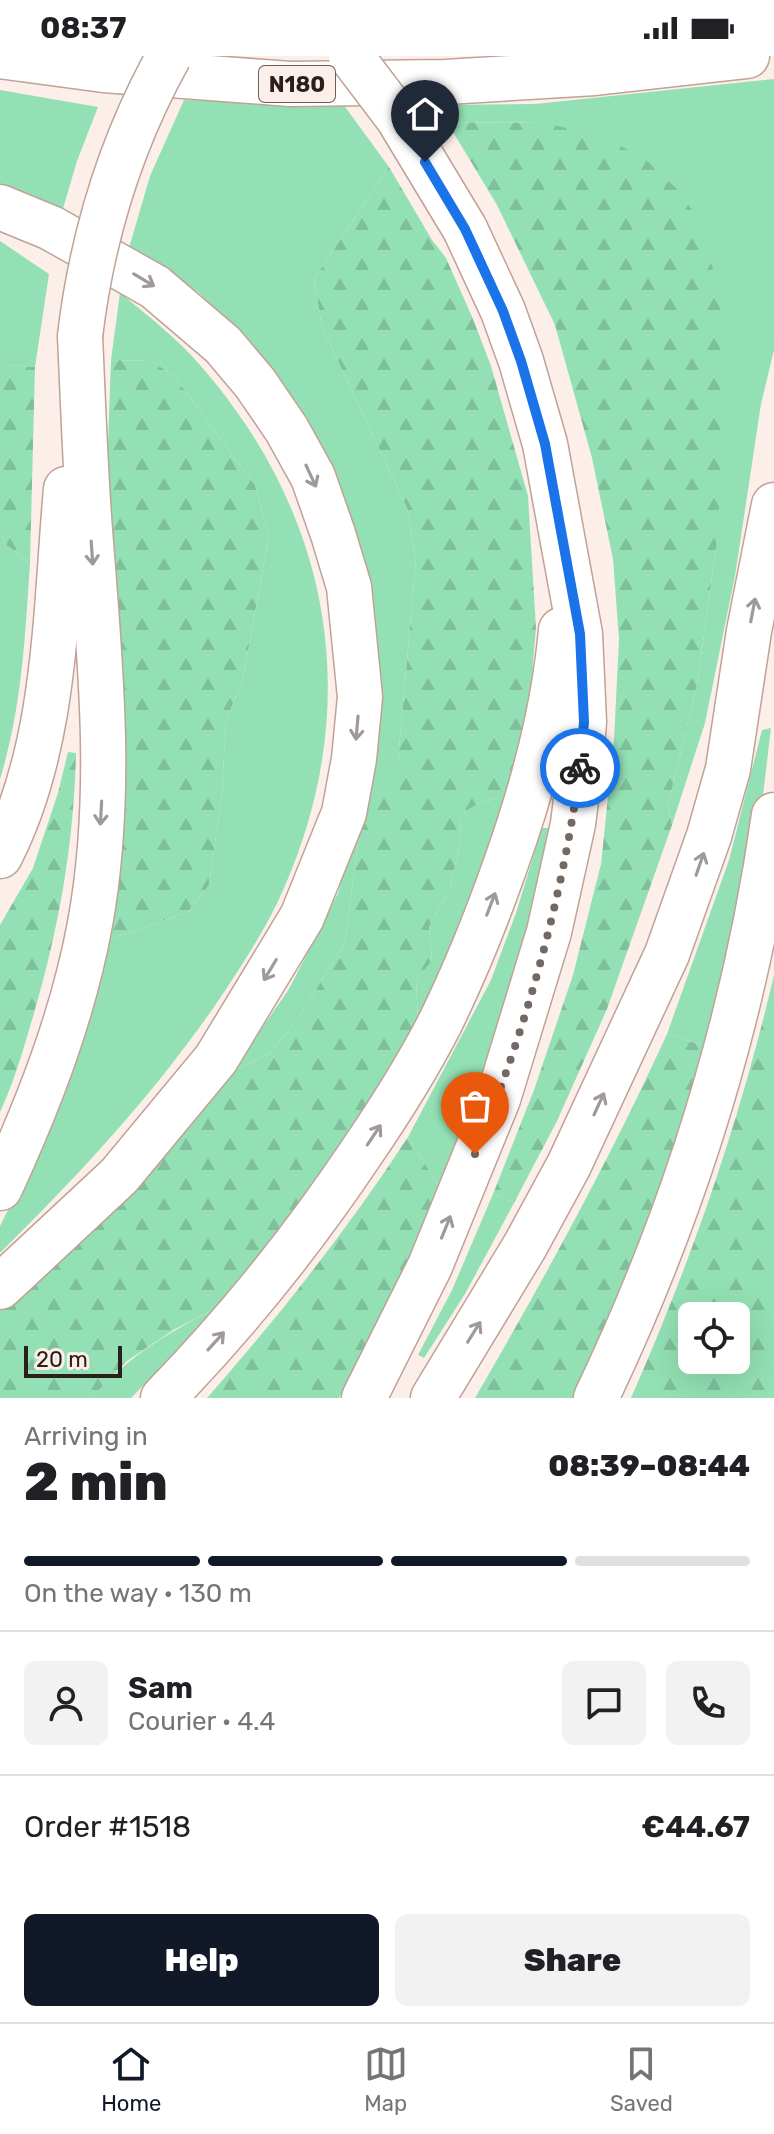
<!DOCTYPE html>
<html lang="en">
<head>
<meta charset="utf-8">
<style>
  :root { --surface:#fff; --page:#f2f2f2; --text:#202124; --muted:#757577; --line:#e0e0e0; --accent:#111827 }
  body { margin:0; font-family:Rubik,sans-serif; background:var(--page); color:var(--text); height:100vh; display:flex; flex-direction:column; font-size:30px; white-space:nowrap }
  * { box-sizing:border-box; margin:0 }
  p { font-size:26px; color:var(--muted) }
  .icon { flex:none; width:44px; height:44px; fill:none; stroke:currentColor; stroke-width:2; stroke-linecap:round; stroke-linejoin:round }
  .map { position:relative; height:1342px; overflow:hidden }
  .details { display:flex; flex-direction:column; background:var(--surface); flex:1 }
  .details>* { flex:none }
  .fabs { position:absolute; left:678px; top:1246px; display:grid; gap:16px }
  .fabs a { display:grid; place-items:center; width:72px; height:72px; border-radius:12px; background:var(--surface); box-shadow:0 8px 32px #0002; font-size:40px }
  .scale { position:absolute; left:24px; bottom:20px; width:98px; box-sizing:border-box; padding-left:8px; border:4px solid #2a1f1a; border-top:0; font-size:22px; line-height:28px; white-space:nowrap; color:#2a1f1a; -webkit-text-stroke:6px #fcefea; paint-order:stroke }
  .pin { position:absolute; display:grid; place-items:center; width:68px; height:68px; color:#fff; margin:-82px -34px; border-radius:50% 50% 50% 0; rotate:-45deg; box-shadow:0 0 8px #0007 }
  .pin .icon { rotate:45deg }
  .courier { position:absolute; display:grid; place-items:center; width:80px; height:80px; margin:-40px; border:6px solid #1a73e8; border-radius:50%; background:#fff; color:#222; box-shadow:0 2px 10px #0007 }
  .head em { font-style:normal; font-weight:800 }
  .head div { display:flex; flex-direction:column-reverse }
  .head { display:flex; align-items:center; justify-content:space-between; height:136px; padding:0 24px }
  h1 { font-size:52px; font-weight:800; line-height:60px }
  .bar { display:grid; grid-template-columns:repeat(4,1fr); gap:12px 8px; align-content:center; height:96px; padding:0 24px }
  .bar i { height:10px; border-radius:6px; background:var(--line) }
  .bar .on { background:var(--accent) }
  .bar p { grid-column:span 4 }
  .line { display:flex; align-items:center; gap:20px; padding:0 24px; border-top:2px solid var(--line) }
  .line div { flex:1 }
  .round { display:grid; place-items:center; flex:none; width:84px; height:84px; border-radius:12px; background:var(--page) }
  .cta { display:flex; gap:16px; margin-top:auto; padding:16px 24px }
  .cta a { flex:1; height:92px; border-radius:12px; background:var(--accent); color:#fff; font-size:32px; font-weight:800; line-height:92px; text-align:center }
  .cta a+a { background:var(--page); color:var(--text) }
  .status { display:flex; justify-content:space-between; align-items:center; height:56px; padding:0 40px; background:var(--surface); direction:ltr }
  .status svg { height:22px; fill:currentColor }
  .menu { display:flex; justify-content:space-around; align-items:center; height:112px; border-top:2px solid var(--line); background:var(--surface); font-size:22px; color:var(--muted) }
  .menu a { display:grid; justify-items:center; gap:4px }
  .menu .on { color:var(--accent) }
  .map>svg:first-child { display:block }
</style>
</head>
<body>
<div class="status"><b>08:37</b><svg viewBox="0 0 49 12"><path d="M0 12V9h3v3zM5 12V6h3v6zM10 12V3h3v9zM15 12V0h3v12zM26 1h20v11H26zM47 4h2v5h-2z"/></svg></div>
<div class="map">
<svg width="774" height="1342" viewBox="0 0 774 1342">
  <defs>
    <pattern id="forest-firs" width="22" height="20" patternUnits="userSpaceOnUse" patternTransform="scale(2)"><rect width="22" height="20" fill="#93e0b4"/><path d="M5 1l3.5 6h-7zM16 11l3.5 6h-7z" fill="#7fc09a"/></pattern>
  </defs>
  <rect width="100%" height="100%" fill="#fcefea"/>
  <g fill="#93e0b4">
    <path d="M 774,23 L 774,294 L 761,348 L 735,520 L 705,667 L 672,769 L 668,749 L 697,629 L 716,492 L 545,67 L 447,66 L 436,49 L 535,48 Z"/>
    <path d="M 0,34 L 98,51 L 77,105 L 62,156 L 0,133 Z"/>
    <path d="M 184,44 L 343,48 L 389,111 L 314,223 L 322,271 L 407,452 L 416,504 L 398,704 L 363,749 L 345,886 L 301,958 L 270,997 L 232,1015 L 289,933 L 338,837 L 363,748 L 376,617 L 249,291 L 198,236 L 129,192 L 150,120 Z"/>
    <path d="M 0,185 L 49,218 L 35,311 L 10,309 L 0,314 Z"/>
    <path d="M 120,237 C 147,259 177,282 200,309 C 332,460 365,647 284,832 C 271,863 252,893 234,921 C 168,1023 86,1112 0,1197 L 0,1170 L 40,1089 L 107,884 L 188,856 L 209,829 L 222,737 L 226,665 L 243,622 L 269,480 L 255,429 L 174,320 L 152,305 L 111,304 Z"/>
    <path d="M 0,477 L 5,488 L 30,507 C 25,582 22,651 0,723 Z"/>
    <path d="M 771,672 L 755,806 L 711,992 L 667,978 L 729,804 L 762,674 Z"/>
    <path d="M 506,741 L 489,799 L 418,966 L 416,924 L 432,905 L 429,871 L 450,832 L 460,787 L 461,758 L 481,746 Z"/>
    <path d="M 542,772 L 555,772 L 507,967 L 441,1133 L 408,1081 L 491,924 L 516,857 Z"/>
    <path d="M 493,1138 L 514,1147 L 465,1238 L 424,1302 L 418,1299 L 452,1234 Z"/>
    <path d="M 222,1249 L 131,1342 L 91,1342 C 131,1298 169,1276 222,1249 Z"/>
  </g>
  <g fill="url(#forest-firs)" fill-rule="evenodd">
    <path d="M 447,66 L 545,67 L 604,81 L 645,103 L 675,131 L 701,166 L 720,242 L 723,400 L 716,492 L 697,629 L 668,749 L 672,769 L 607,953 L 557,1065 L 514,1147 L 493,1138 L 534,1034 L 573,919 L 601,808 L 614,684 L 619,583 L 613,503 L 592,402 L 555,269 L 497,149 Z"/>
    <path d="M 389,111 L 432,184 L 446,202 L 473,263 L 491,310 L 528,440 L 536,572 L 528,666 L 506,741 L 481,746 L 461,758 L 460,787 L 450,832 L 429,871 L 432,905 L 416,924 L 418,966 L 367,1054 L 277,1184 L 222,1249 L 175,1273 L 127,1305 L 91,1342 L 0,1342 L 0,1255 L 73,1188 L 232,1015 L 270,997 L 301,958 L 345,886 L 363,748 L 398,704 L 416,504 L 407,452 L 322,271 L 314,223 Z"/>
    <path d="M 111,304 L 152,305 L 174,320 L 255,429 L 269,480 L 243,622 L 226,665 L 222,737 L 209,829 L 188,856 L 107,884 L 125,743 L 124,674 L 107,415 Z"/>
    <path d="M 10,309 L 35,311 L 30,507 L 5,488 L 0,477 L 0,314 Z"/>
    <path d="M 68,696 L 76,697 C 74,787 59,872 34,957 C 24,991 15,1024 0,1056 L 0,869 L 33,812 L 58,737 Z"/>
    <path d="M 774,919 L 774,1342 L 631,1342 C 691,1206 740,1065 774,919 ZM 692,1260 L 736,1260 L 736,1304 L 692,1304 Z"/>
    <path d="M 667,978 L 711,992 L 681,1090 L 578,1342 L 475,1342 C 544,1223 610,1103 667,978 Z"/>
    <path d="M 408,1081 L 441,1133 L 394,1236 L 339,1342 L 207,1342 C 280,1259 348,1173 408,1081 Z"/>
  </g>
  <g fill="none" stroke-linecap="round" stroke-linejoin="round">
    <defs>
      <g id="highway">
        <path d="M 0,0 L 104,14 L 290,28 L 446,26 L 595,17 L 747,0"/>
        <path d="M 0,151 L 51,172 L 155,231 L 223,289 L 255,327 L 287,374 L 313,421 L 333,478 L 349,531 L 360,641 L 354,703 L 344,757 L 302,861 L 216,1003 L 119,1120 L 0,1231"/>
        <path d="M 0,800 C 57,689 55,555 66,433"/>
        <path d="M 0,1132 C 39,1047 73,960 90,868 C 114,737 100,605 90,474 C 85,409 83,344 80,280"/>
        <path d="M 163,1342 C 237,1266 302,1185 361,1097 C 389,1056 417,1012 440,967 C 465,916 486,864 505,810 C 532,735 554,654 561,574"/>
        <path d="M 364,1342 L 430,1210 L 498,1043 L 549,876 L 573,768 L 580,712 L 584,666 L 580,578 L 545,388 L 521,305 L 503,255 L 465,173"/>
        <path d="M 433,1342 L 525,1190 L 569,1109 L 667,898 L 709,780 L 728,713 L 749,575 L 774,449"/>
        <path d="M 596,1342 C 685,1156 745,963 774,759"/>
      </g>
    </defs>
    <use href="#highway" stroke="#c0a296" stroke-width="47"/>
    <use href="#highway" stroke="#fff" stroke-width="44"/>
    <defs>
      <g id="highway-bridge">
        <path d="M 351,0 L 398,62 L 465,173"/>
        <path d="M 80,280 C 92,180 120,88 169,0"/>
      </g>
    </defs>
    <use href="#highway-bridge" stroke="#c0a296" stroke-width="47" stroke-linecap="butt"/>
    <use href="#highway-bridge" stroke="#fff" stroke-width="44"/>
  </g>
  <defs><path id="oneway-shaft" d="M-6 0H5M1.5-3L5.5 0L1.5 3" fill="none" stroke-width="1.6" stroke-linecap="round" stroke-linejoin="round" transform="scale(2)"/></defs>
  <g stroke="#9f9a98">
    <use href="#oneway-shaft" transform="translate(144 224) rotate(31)"/>
    <use href="#oneway-shaft" transform="translate(311 420) rotate(65)"/>
    <use href="#oneway-shaft" transform="translate(92 497) rotate(86)"/>
    <use href="#oneway-shaft" transform="translate(753 554) rotate(-79)"/>
    <use href="#oneway-shaft" transform="translate(357 672) rotate(95)"/>
    <use href="#oneway-shaft" transform="translate(101 757) rotate(93)"/>
    <use href="#oneway-shaft" transform="translate(700 808) rotate(-71)"/>
    <use href="#oneway-shaft" transform="translate(491 848) rotate(-69)"/>
    <use href="#oneway-shaft" transform="translate(270 914) rotate(121)"/>
    <use href="#oneway-shaft" transform="translate(599 1048) rotate(-65)"/>
    <use href="#oneway-shaft" transform="translate(374 1079) rotate(-56)"/>
    <use href="#oneway-shaft" transform="translate(446 1171) rotate(-68)"/>
    <use href="#oneway-shaft" transform="translate(474 1276) rotate(-58)"/>
    <use href="#oneway-shaft" transform="translate(216 1285) rotate(-48)"/>
  </g>
  <g fill="none" stroke-linecap="round" stroke-linejoin="round">
    <path stroke="#746863" stroke-width="8" stroke-dasharray="0 14.4" d="M 475,1098 C 526,974 562,845 580,712"/>
    <path stroke="#1a73e8" stroke-width="10" d="M 425,106 L 465,173 L 503,255 L 521,305 L 545,388 L 580,578 L 584,666 L 580,712"/>
  </g>
  <g text-anchor="middle" stroke-width="7" stroke-linejoin="round" paint-order="stroke">
    <rect fill="#fcefea" stroke="#695d58" stroke-width="2" x="259" y="10" width="76" height="36" rx="6"/>
    <g font-size="22" font-weight="bold" fill="#2a1f1a">
      <text x="297" y="36">N180</text>
    </g>
  </g>
</svg>
<div class="fabs">
<a><svg class="icon" aria-label="locate" viewBox="0 0 24 24"><circle cx="12" cy="12" r="6"/><path d="M12 2v4M12 18v4M2 12h4M18 12h4"/></svg></a>
</div>
<div class="scale">20 m</div>
<div class="pin" style="left:475px;top:1098px;background:#ea580c"><svg class="icon" aria-label="bag" viewBox="0 0 24 24"><path d="M5 8h14l-1 12H6zM9 8a3 3 0 0 1 6 0"/></svg></div>
<div class="pin" style="left:425px;top:106px;background:#1f2937"><svg class="icon" aria-label="home" viewBox="0 0 24 24"><path d="M3 11l9-7 9 7M6 9v11h12V9"/></svg></div>
<div class="courier" style="left:580px;top:712px"><svg class="icon" aria-label="bike" viewBox="0 0 24 24"><circle cx="6" cy="16" r="4"/><circle cx="18" cy="16" r="4"/><path d="M6 16l4-8h5l3 8M10 8l3 8H6M13 5h3"/></svg></div>
</div>
<section class="details">
<div class="head"><div><h1>2 min</h1><p>Arriving in</p></div><em>08:39–08:44</em></div>
<div class="bar"><i class="on"></i><i class="on"></i><i class="on"></i><i></i><p>On the way · 130 m</p></div>
<div class="line" style="height:144px"><a class="round"><svg class="icon" aria-label="person" viewBox="0 0 24 24"><circle cx="12" cy="8" r="4"/><path d="M4 21q1-7 8-7t8 7"/></svg></a><div><b>Sam</b><p>Courier · 4.4</p></div><a class="round"><svg class="icon" aria-label="chat" viewBox="0 0 24 24"><path d="M4 5h16v11H9l-5 4z"/></svg></a><a class="round"><svg class="icon" aria-label="phone" viewBox="0 0 24 24"><path d="M5 4h4l2 5-3 2q2 4 5 5l2-3 5 2v4C11 20 4 13 5 4z"/></svg></a></div>
<div class="line" style="height:104px"><div>Order #1518</div><b>€44.67</b></div>
<div class="cta"><a>Help</a><a>Share</a></div>
</section>
<nav class="menu">
<a class="on"><svg class="icon" aria-label="home" viewBox="0 0 24 24"><path d="M3 11l9-7 9 7M6 9v11h12V9"/></svg>Home</a>
<a><svg class="icon" aria-label="map" viewBox="0 0 24 24"><path d="M3 6l6-2 6 2 6-2v14l-6 2-6-2-6 2zM9 4v14M15 6v14"/></svg>Map</a>
<a><svg class="icon" aria-label="saved" viewBox="0 0 24 24"><path d="M7 4h10v16l-5-4-5 4z"/></svg>Saved</a>
</nav>
</body>
</html>
